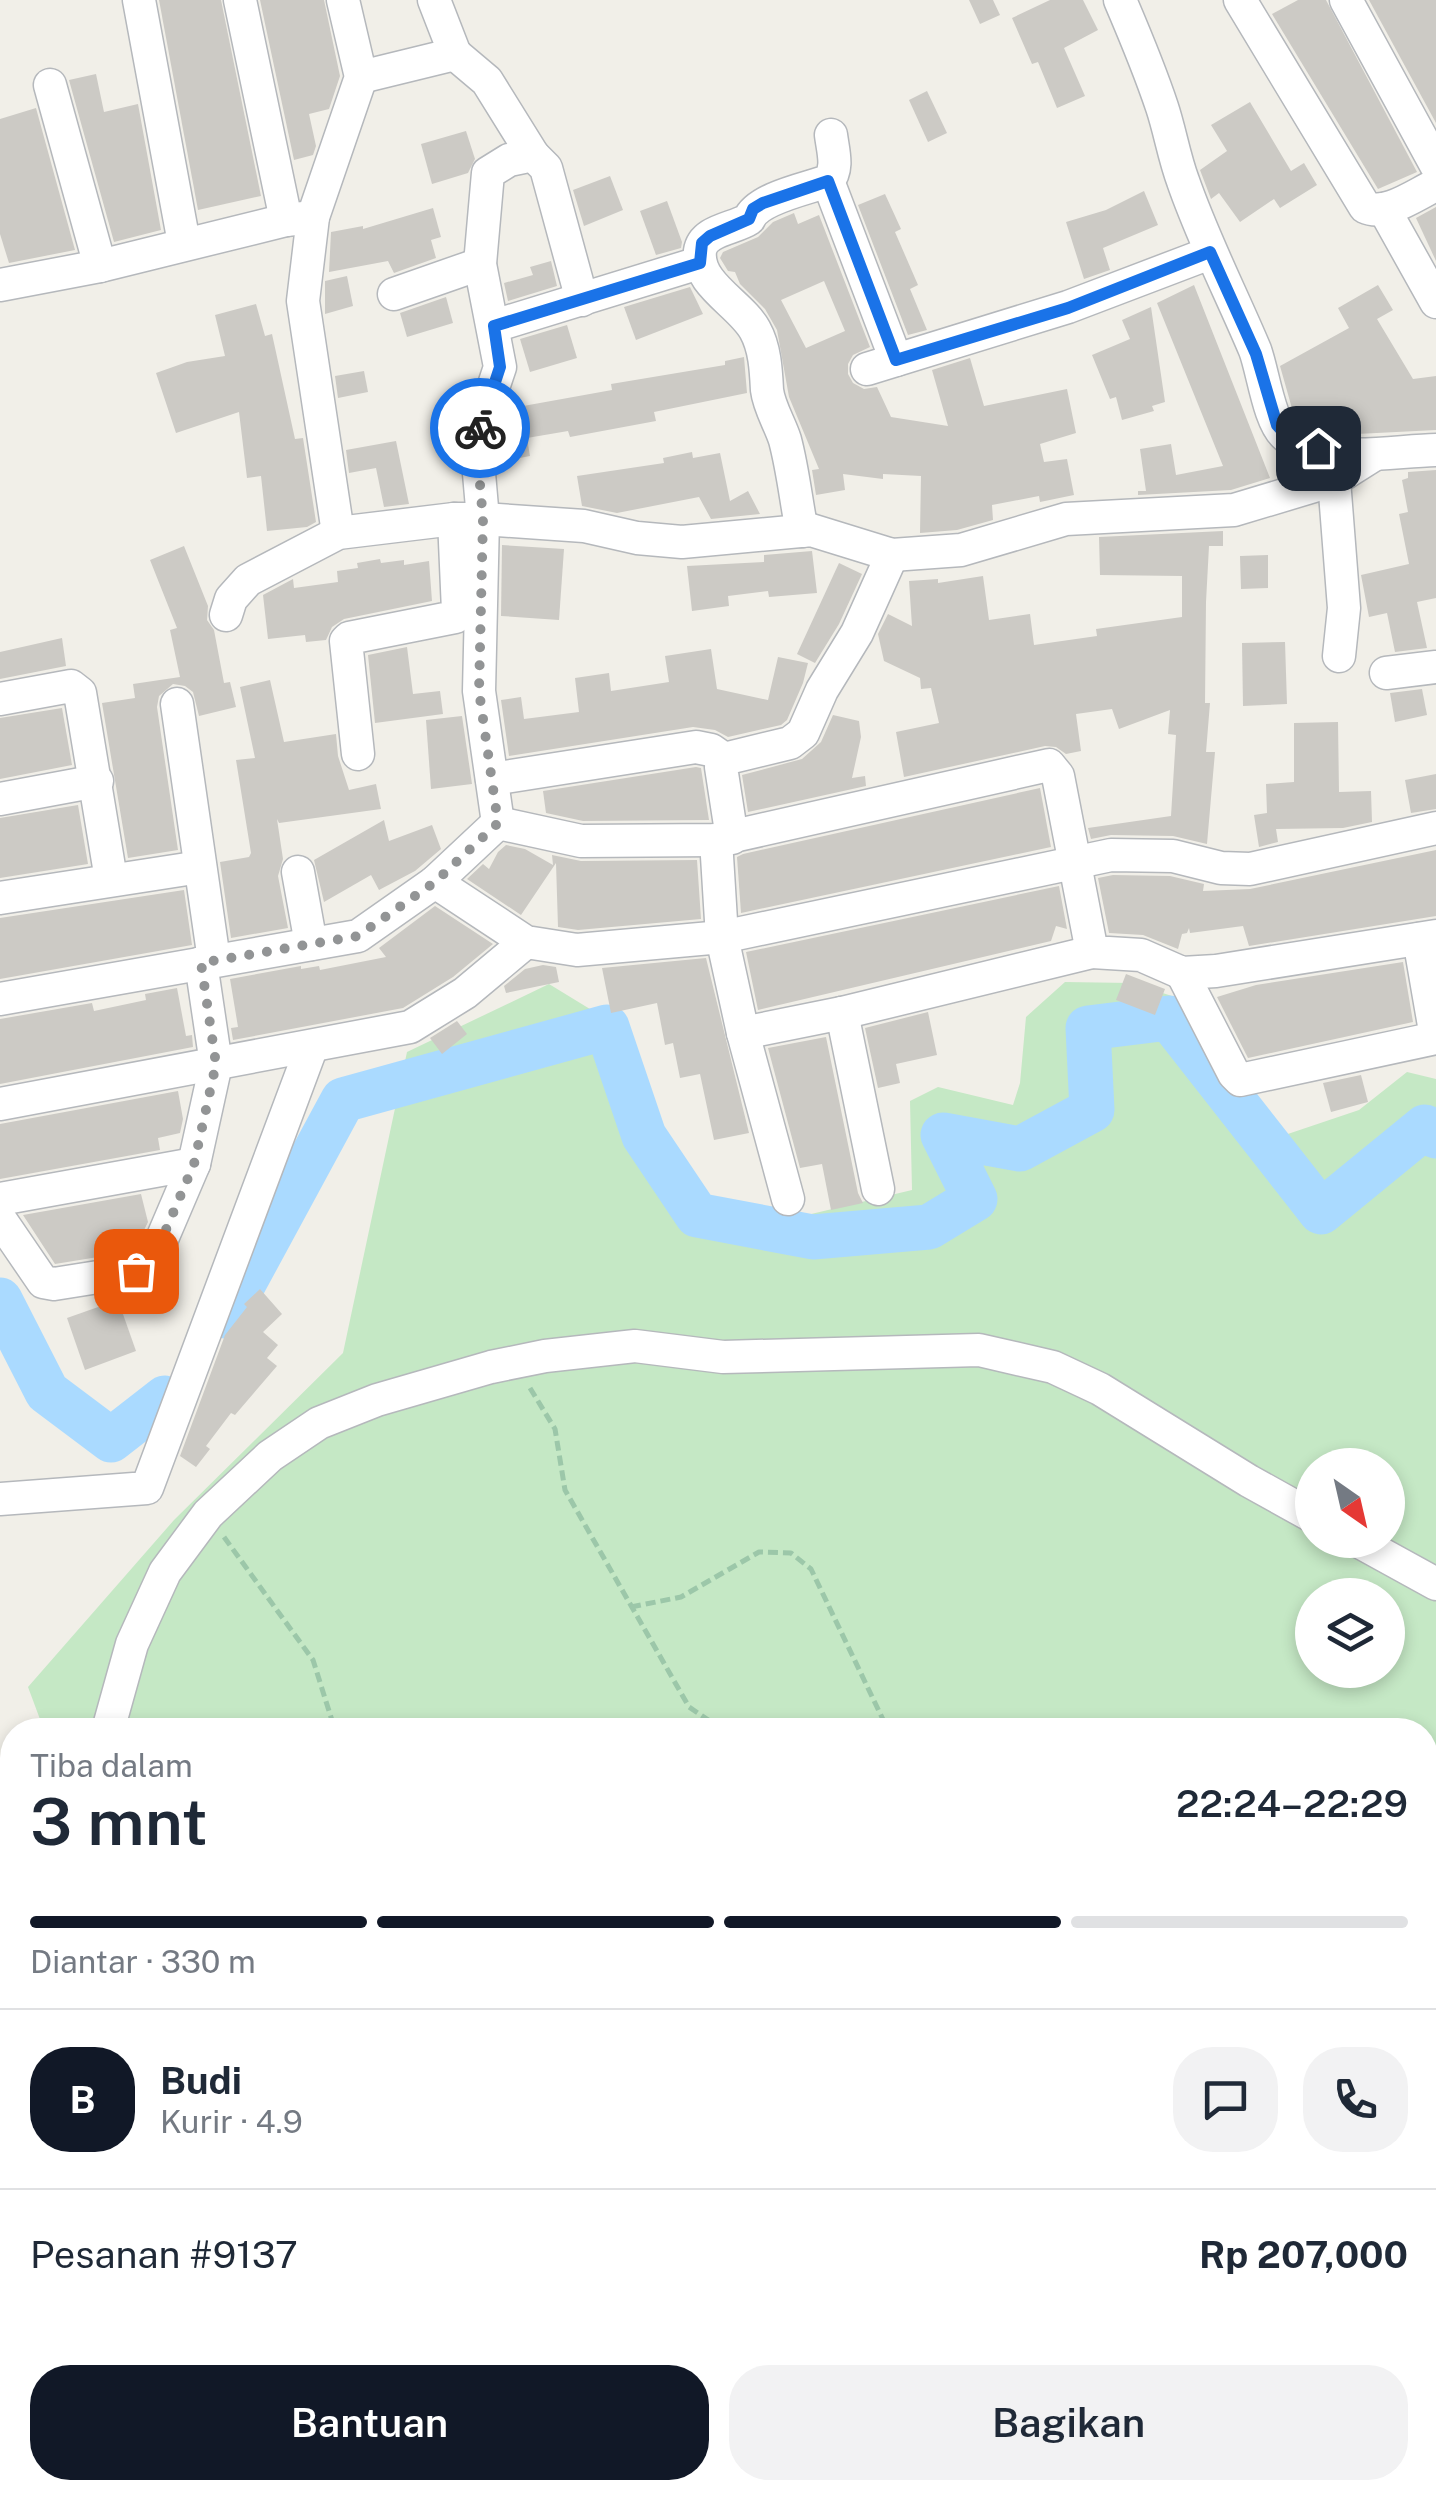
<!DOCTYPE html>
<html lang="id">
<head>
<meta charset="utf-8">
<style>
  :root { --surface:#fff; --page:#f2f2f3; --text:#1f2937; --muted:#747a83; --line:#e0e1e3; --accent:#111827 }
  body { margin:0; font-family:"Public Sans",sans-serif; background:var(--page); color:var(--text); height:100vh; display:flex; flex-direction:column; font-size:38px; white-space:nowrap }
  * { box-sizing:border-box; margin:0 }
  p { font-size:32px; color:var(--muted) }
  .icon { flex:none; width:55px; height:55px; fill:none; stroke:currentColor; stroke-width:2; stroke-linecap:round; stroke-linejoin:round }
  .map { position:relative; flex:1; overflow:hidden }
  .drawer { position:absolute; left:0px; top:1718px; width:1438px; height:782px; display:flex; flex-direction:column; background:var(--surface); border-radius:40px 40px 0 0; box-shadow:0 5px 15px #0003 }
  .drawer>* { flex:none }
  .needle { width:65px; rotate:146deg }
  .tools { position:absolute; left:1295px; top:1448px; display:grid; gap:20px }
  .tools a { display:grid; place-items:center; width:110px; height:110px; border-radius:50%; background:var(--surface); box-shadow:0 5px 15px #0003; font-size:50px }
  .pin { position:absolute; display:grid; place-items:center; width:85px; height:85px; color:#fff; margin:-42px; border-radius:20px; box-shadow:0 5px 15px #0006 }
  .courier { position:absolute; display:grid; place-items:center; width:100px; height:100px; margin:-50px; border:8px solid #1a73e8; border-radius:50%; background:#fff; color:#222; box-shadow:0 2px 12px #0007 }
  .head em { font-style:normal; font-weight:600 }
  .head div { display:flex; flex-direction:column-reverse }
  .head { display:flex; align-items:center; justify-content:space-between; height:170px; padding:0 30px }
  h1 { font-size:65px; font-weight:600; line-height:75px }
  .bar { display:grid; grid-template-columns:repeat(4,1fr); gap:15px 10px; align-content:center; height:120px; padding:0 30px }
  .bar i { height:12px; border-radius:8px; background:var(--line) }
  .bar .on { background:var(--accent) }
  .bar p { grid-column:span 4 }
  .line { display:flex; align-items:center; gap:25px; padding:0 30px; border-top:2px solid var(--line) }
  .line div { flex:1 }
  .round { display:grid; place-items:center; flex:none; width:105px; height:105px; border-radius:40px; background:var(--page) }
  .cta { display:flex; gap:20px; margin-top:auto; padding:20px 30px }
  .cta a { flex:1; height:115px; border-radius:40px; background:var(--accent); color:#fff; font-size:40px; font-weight:600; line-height:115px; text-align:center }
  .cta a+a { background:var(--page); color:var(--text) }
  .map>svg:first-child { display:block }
</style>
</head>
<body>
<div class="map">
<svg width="1436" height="2498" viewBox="0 0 1436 2498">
  <rect width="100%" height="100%" fill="#f1efe8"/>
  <path fill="#c5e8c5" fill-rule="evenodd" d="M 1065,982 L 1131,983 L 1172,996 L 1267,1141 L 1359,1110 L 1407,1072 L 1436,1079 L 1436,2498 L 0,2498 L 0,1859 L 12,1850 L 12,2488 L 1425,2488 L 1425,1730 L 44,1730 L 28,1687 L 174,1520 L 343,1353 L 407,1052 L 549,984 L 621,1028 L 647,1104 L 697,1195 L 807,1215 L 912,1190 L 910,1101 L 938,1087 L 1013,1105 L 1020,1083 L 1026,1017 ZM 1312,1465 L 1388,1465 L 1388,1540 L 1312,1540 ZM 1312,1595 L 1388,1595 L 1388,1670 L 1312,1670 Z"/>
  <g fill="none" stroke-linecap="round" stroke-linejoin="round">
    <g stroke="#aadaff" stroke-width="45">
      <path d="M 0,1300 L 47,1392 L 111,1440 L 165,1398"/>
      <path d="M 226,1316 L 343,1100 L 607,1027 L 644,1136 L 697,1215 L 813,1237 L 929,1227 L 975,1199 L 943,1135 L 1020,1149 L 1092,1110 L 1088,1028 L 1169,1018 L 1321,1212 L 1425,1127 L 1436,1136"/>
    </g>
  </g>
  <g fill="#cccac5" fill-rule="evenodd">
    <path d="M 159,0 L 221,0 L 261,196 L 198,210 Z"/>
    <path d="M 260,0 L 324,0 L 340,76 L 329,109 L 309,114 L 316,146 L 313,155 L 294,160 Z"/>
    <path d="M 969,0 L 993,0 L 1000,15 L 980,24 Z"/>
    <path d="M 1050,0 L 1083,0 L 1098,30 L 1064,48 L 1085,96 L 1057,108 L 1038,62 L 1032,64 L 1012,18 Z"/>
    <path d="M 1298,0 L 1326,0 L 1417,172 L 1378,189 L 1272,14 Z"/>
    <path d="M 1369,0 L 1436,0 L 1436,123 Z"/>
    <path d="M 96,74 L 104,112 L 138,104 L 161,230 L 114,242 L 69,80 Z"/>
    <path d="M 927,91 L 947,133 L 928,142 L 909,100 Z"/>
    <path d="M 1250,102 L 1291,171 L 1304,163 L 1317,185 L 1280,208 L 1274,199 L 1240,222 L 1219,193 L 1211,199 L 1200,170 L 1227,151 L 1211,125 Z"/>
    <path d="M 36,108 L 75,250 L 9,263 L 0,234 L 0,119 Z"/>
    <path d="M 466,131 L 475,159 L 468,173 L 432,184 L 421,144 Z"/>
    <path d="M 610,176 L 623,210 L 584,226 L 573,190 Z"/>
    <path d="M 1144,191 L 1158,225 L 1103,248 L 1110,270 L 1084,279 L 1066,222 L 1106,210 Z"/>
    <path d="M 885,194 L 901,229 L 895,232 L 918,285 L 910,289 L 927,330 L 908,335 L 858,205 Z"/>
    <path d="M 667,201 L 682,242 L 681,248 L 656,255 L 640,211 Z"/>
    <path d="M 1436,207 L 1436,261 L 1416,218 Z"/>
    <path d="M 433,208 L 441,237 L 431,240 L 436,258 L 394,273 L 388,261 L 329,272 L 331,232 L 363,226 L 363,229 Z"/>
    <path d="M 794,213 L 798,224 L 819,215 L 870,347 L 853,355 L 848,364 L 848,374 L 853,383 L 864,389 L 877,387 L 891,417 L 948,426 L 932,370 L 970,358 L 984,406 L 1067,389 L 1076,433 L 1040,444 L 1044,462 L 1067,459 L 1074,495 L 1040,502 L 1039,496 L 992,505 L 993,520 L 957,530 L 920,533 L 921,476 L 883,474 L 883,479 L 843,474 L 845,490 L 816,495 L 812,470 L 819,469 L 789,397 L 777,330 L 765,309 L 740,284 L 735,272 L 728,271 L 720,258 L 723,252 L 758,237 L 773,222 ZM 824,281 L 845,331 L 806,348 L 781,300 Z"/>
    <path d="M 551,261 L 557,286 L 508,301 L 504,283 L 533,275 L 530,267 Z"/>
    <path d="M 347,276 L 353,306 L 325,314 L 325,281 Z"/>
    <path d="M 1194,285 L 1270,478 L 1231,490 L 1138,495 L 1138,491 L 1146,491 L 1140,449 L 1171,444 L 1176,475 L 1223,466 L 1157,303 Z"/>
    <path d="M 1378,285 L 1393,310 L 1377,319 L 1413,379 L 1436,376 L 1436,430 L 1357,434 L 1322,430 L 1321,423 L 1309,426 L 1299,420 L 1293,412 L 1280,366 L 1349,328 L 1338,308 Z"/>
    <path d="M 690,287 L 703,314 L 636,340 L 624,307 Z"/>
    <path d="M 446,297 L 453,323 L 407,337 L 400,313 Z"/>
    <path d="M 256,304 L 265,336 L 272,334 L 295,439 L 303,438 L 316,522 L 307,527 L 267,531 L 261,476 L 247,478 L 239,412 L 176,433 L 156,373 L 187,362 L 225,356 L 215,315 Z"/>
    <path d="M 1151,307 L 1165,402 L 1152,406 L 1154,411 L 1122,420 L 1116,397 L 1110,399 L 1092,355 L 1130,339 L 1122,320 Z"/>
    <path d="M 567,325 L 577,358 L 530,372 L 520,339 Z"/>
    <path d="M 744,357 L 747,393 L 654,412 L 656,421 L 570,437 L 568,431 L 527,438 L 530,456 L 498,462 L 496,441 L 507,409 L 612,390 L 611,384 L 725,365 L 725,361 Z"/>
    <path d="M 364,371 L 368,392 L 338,398 L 335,376 Z"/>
    <path d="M 396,441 L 409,504 L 384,507 L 376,468 L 349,473 L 346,450 Z"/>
    <path d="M 692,452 L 693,458 L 720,453 L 730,501 L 748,491 L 760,514 L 711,519 L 699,497 L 617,513 L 582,506 L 577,476 L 664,463 L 663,458 Z"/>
    <path d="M 1436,470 L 1436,598 L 1417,602 L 1427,648 L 1395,652 L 1387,613 L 1369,617 L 1361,575 L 1409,564 L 1399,514 L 1408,512 L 1402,480 L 1408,478 L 1408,472 Z"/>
    <path d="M 1223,531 L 1223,546 L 1209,546 L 1206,602 L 1205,703 L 1210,703 L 1206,752 L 1215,752 L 1207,844 L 1173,836 L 1111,835 L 1091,839 L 1088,828 L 1171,816 L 1176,735 L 1168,734 L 1170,710 L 1119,729 L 1112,709 L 1076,714 L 1081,751 L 1066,754 L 1056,747 L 1045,746 L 904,777 L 896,732 L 939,723 L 931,688 L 921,689 L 920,678 L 884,661 L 878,634 L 888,614 L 912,626 L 909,581 L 938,579 L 938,583 L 983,576 L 989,620 L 1030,614 L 1034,645 L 1097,636 L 1096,629 L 1182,617 L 1182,576 L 1100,575 L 1099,537 Z"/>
    <path d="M 502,545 L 564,549 L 559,620 L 501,616 Z"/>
    <path d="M 184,546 L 208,606 L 207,620 L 214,630 L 224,683 L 230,682 L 236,707 L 199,716 L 193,692 L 185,686 L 173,684 L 159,696 L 157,707 L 178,850 L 128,858 L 102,703 L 135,698 L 133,684 L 180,677 L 170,630 L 177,628 L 150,560 Z"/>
    <path d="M 812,551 L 817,593 L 769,597 L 768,591 L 728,596 L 729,606 L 692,611 L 687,566 L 764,562 L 764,555 Z"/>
    <path d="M 1268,555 L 1268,588 L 1241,589 L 1240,556 Z"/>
    <path d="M 380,559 L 381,563 L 404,560 L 404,565 L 429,561 L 432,601 L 344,619 L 332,627 L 326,640 L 306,642 L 305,635 L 268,639 L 263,595 L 293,579 L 294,588 L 338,582 L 337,571 L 358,568 L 357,563 Z"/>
    <path d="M 839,563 L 862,574 L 839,624 L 815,663 L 797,654 Z"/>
    <path d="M 62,638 L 66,666 L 0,679 L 0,652 Z"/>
    <path d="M 1285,642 L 1287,704 L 1243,706 L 1242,643 Z"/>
    <path d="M 407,647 L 413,694 L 440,691 L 443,714 L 375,723 L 368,655 Z"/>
    <path d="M 711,649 L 717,689 L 768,700 L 778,657 L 808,663 L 803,683 L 787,720 L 781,725 L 728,737 L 715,730 L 693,727 L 509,756 L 501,700 L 521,697 L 524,719 L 579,712 L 575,678 L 609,673 L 611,691 L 669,682 L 665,656 Z"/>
    <path d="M 270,680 L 284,742 L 336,734 L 338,756 L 349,790 L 376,784 L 381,809 L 279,823 L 277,819 L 283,859 L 278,876 L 288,928 L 231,938 L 220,862 L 249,857 L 251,853 L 236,760 L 255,758 L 240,687 Z"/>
    <path d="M 1422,689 L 1427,715 L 1395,722 L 1390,693 Z"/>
    <path d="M 62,708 L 72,765 L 0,779 L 0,718 Z"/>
    <path d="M 833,715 L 859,721 L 861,737 L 852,778 L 865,776 L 866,786 L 748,812 L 742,775 L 802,759 L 821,742 Z"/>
    <path d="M 462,716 L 472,784 L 431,789 L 426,720 Z"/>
    <path d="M 1338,722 L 1339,792 L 1371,791 L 1372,822 L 1343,828 L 1276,829 L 1278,842 L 1259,847 L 1254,815 L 1267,813 L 1266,784 L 1294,782 L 1294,723 Z"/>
    <path d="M 696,767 L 701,768 L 709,820 L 583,821 L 546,813 L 543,791 Z"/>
    <path d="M 1436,774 L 1436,809 L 1411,813 L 1405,780 Z"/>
    <path d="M 1040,788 L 1051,847 L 741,913 L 737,857 L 743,854 Z"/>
    <path d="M 78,805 L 88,864 L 0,878 L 0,818 Z"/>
    <path d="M 384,820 L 389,841 L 432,825 L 441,849 L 415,871 L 379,890 L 371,875 L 324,902 L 314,860 Z"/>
    <path d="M 506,845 L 525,849 L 553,865 L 552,855 L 581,861 L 697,860 L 701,919 L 578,930 L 558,927 L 556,863 L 521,915 L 467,879 L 483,864 L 489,869 L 498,852 Z"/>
    <path d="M 1436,850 L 1436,916 L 1249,946 L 1243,926 L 1190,933 L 1189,928 L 1187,933 L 1182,934 L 1178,949 L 1143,935 L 1109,933 L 1098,878 L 1113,875 L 1170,876 L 1204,884 L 1203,891 L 1250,889 Z"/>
    <path d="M 1059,886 L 1067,929 L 1056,926 L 1051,941 L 758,1010 L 746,952 Z"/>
    <path d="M 184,890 L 192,945 L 0,979 L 0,918 Z"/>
    <path d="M 435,906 L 493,944 L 453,977 L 403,1008 L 233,1040 L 231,1028 L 238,1027 L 230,979 L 301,966 L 301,969 L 319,966 L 320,970 L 386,957 L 379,948 Z"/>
    <path d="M 706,958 L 749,1133 L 714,1140 L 700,1074 L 680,1078 L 673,1043 L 665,1045 L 657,1003 L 611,1013 L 602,968 Z"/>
    <path d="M 1403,962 L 1413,1022 L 1248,1058 L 1217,997 L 1256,985 Z"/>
    <path d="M 543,965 L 556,967 L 559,982 L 506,993 L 504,986 L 525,969 Z"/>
    <path d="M 1126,974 L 1165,989 L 1155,1015 L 1116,1000 Z"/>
    <path d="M 177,988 L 186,1036 L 192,1035 L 193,1047 L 0,1084 L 0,1019 L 92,1003 L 94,1011 L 146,1000 L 145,994 Z"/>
    <path d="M 928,1012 L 937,1055 L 896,1064 L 900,1083 L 878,1088 L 865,1028 Z"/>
    <path d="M 457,1021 L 467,1034 L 442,1054 L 430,1038 Z"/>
    <path d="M 826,1037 L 858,1193 L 863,1203 L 831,1210 L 822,1164 L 800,1168 L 768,1048 Z"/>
    <path d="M 1361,1075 L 1368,1102 L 1331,1112 L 1323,1083 Z"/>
    <path d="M 178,1091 L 183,1119 L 180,1133 L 158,1138 L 160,1150 L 0,1179 L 0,1124 Z"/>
    <path d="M 141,1194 L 148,1222 L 143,1232 L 134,1234 L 137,1247 L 129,1252 L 55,1264 L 23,1215 Z"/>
    <path d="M 260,1289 L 282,1314 L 263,1332 L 278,1345 L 267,1358 L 277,1366 L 235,1415 L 231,1413 L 206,1446 L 210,1449 L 196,1467 L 180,1456 L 225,1335 L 247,1307 L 244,1304 Z"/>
    <path d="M 118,1300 L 136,1351 L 85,1370 L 67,1318 Z"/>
  </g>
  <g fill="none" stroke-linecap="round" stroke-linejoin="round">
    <defs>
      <g id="minor">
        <path d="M 139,0 L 184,243"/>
        <path d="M 240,0 L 286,220"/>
        <path d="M 1120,0 C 1135,35 1150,71 1162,107 C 1170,131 1174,157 1183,181 C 1203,239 1231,293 1255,350 C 1263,371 1269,423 1286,436 C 1329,466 1389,451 1436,450"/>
        <path d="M 1240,0 L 1365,207 C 1386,217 1416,194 1436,185"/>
        <path d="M 1346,0 L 1436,165"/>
        <path d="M 455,54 L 487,81 L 533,155"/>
        <path d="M 361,77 L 455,54 L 434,0"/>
        <path d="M 50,85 L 100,266"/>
        <path d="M 828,181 L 896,360"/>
        <path d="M 1384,209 L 1436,302"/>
        <path d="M 0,285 L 100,266 L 286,220 L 313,217"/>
        <path d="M 394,294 L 480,264"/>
        <path d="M 494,326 L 699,263"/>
        <path d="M 867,369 L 1068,307 L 1210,253"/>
        <path d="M 1334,480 L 1344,608 L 1339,656"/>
        <path d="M 802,531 C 796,501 793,470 785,440 C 780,424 769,407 767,390 C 766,370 765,348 755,330 C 741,304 696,284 700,251 C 703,230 734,229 749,219 C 758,198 806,189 828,181 C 839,169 833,151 831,135"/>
        <path d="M 338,533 L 303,301 L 313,217 L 361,77 L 343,0"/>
        <path d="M 226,615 L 231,599 L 248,580 L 338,533 L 454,519 L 483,519 L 584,526 L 637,538 L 682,542 L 811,530 L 892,555 L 961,550 L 1066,519 L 1234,510 L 1334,480 L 1372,456"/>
        <path d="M 1386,673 L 1436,667"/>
        <path d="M 0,699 L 71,686 L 80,693 L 111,879"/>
        <path d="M 177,704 L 214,960"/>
        <path d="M 358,754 L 346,641 L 349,638 L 455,617 L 458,611 L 454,519"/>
        <path d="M 492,779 L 696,747 L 711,750 L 724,759"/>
        <path d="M 0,799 L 97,781"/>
        <path d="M 498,823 L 581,841 L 716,840 L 1049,765 L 1058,776 L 1092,952 L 1141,955 L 1182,973 L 1216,971 L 1436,936"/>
        <path d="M 498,823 L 479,691 L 483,519 L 476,439 L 500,367 L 480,264 L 488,173 L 509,160 L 533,155 L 546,168 L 582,300"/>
        <path d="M 732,838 L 721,767 L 724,759 L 790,743 L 803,733 L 822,690 L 857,633 L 892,555"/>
        <path d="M 716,840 L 722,937 L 743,1033 L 788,1199"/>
        <path d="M 298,872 L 311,944"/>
        <path d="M 435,882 L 526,942 L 577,950 L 722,937 L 1111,855 L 1173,856 L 1221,868 L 1250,869 L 1436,828"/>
        <path d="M 0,898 L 200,867"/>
        <path d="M 1419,939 L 1436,1037"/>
        <path d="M 1182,973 L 1234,1074 L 1240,1080 L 1436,1038"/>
        <path d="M 0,999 L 358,936 L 435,882 L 498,823"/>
        <path d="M 842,1013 L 878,1189"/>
        <path d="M 743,1033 L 842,1013 L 1092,952"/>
        <path d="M 0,1104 L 410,1027 L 465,993 L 526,942"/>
        <path d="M 0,1199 L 194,1164"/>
        <path d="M 0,1219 L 43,1282 L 54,1284 L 136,1271 L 153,1260 L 194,1164 L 216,1064 L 201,963"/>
        <path d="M 0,1499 L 147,1488 L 312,1046"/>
        <path d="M 1356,1540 L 1436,1584"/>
        <path d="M 108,1730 L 132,1644 L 165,1572 L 208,1514 L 270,1456 L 319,1423 L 377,1400 L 491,1367 L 545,1356 L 635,1346 L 723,1357 L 979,1350 L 1053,1367 L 1100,1389 L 1249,1481 L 1312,1516"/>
        <path d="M 0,1936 L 12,1919"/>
      </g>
    </defs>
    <use href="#minor" stroke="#b5b8bc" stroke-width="35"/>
    <g stroke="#9cc7a9" stroke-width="5" stroke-dasharray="10 5" stroke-linecap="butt">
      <path d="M 530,1388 L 555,1429 L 565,1490 L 689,1707 L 720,1728 L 759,1730"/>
      <path d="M 224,1537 L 313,1660 L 335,1730"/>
      <path d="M 631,1607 L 681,1597 L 759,1552 L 791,1553 L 811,1569 L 888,1730"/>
      <path d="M 0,2082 L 12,2088"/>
      <path d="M 1425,2136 L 1436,2144"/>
      <path d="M 1425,2348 L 1436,2351"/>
      <path d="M 0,2385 L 12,2393"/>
      <path d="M 229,2488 L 236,2498"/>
      <path d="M 702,2488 L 705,2498"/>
      <path d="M 1048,2488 L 1051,2498"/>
      <path d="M 1221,2488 L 1233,2498"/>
    </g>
    <use href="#minor" stroke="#fff" stroke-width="32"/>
  </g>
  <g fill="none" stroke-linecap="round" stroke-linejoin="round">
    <path stroke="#929495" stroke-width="10" stroke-dasharray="0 18" d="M 136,1271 L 153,1260 L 194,1164 L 216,1064 L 201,963 L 358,936 L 435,882 L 498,823 L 479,691 L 483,519 L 476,439 L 480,428"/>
    <path stroke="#1a73e8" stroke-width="12" d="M 480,428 L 500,367 L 494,326 L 700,263 L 702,243 L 710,236 L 749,219 L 753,209 L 763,203 L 828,181 L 896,360 L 1068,308 L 1210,252 L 1256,354 L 1277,425 L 1286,435 L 1318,448"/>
  </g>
</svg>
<div class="tools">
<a><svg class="needle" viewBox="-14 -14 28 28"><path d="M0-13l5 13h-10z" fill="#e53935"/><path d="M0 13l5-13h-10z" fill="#747a83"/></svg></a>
<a><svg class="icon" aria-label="layers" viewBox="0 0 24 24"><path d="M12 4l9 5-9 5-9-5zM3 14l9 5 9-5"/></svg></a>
</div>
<div class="pin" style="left:136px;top:1271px;background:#ea580c"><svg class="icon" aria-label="bag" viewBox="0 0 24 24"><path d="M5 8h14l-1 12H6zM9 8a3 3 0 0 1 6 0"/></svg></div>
<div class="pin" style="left:1318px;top:448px;background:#1f2937"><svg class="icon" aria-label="home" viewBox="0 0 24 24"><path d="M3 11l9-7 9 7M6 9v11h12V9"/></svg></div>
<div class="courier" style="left:480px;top:428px"><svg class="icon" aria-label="bike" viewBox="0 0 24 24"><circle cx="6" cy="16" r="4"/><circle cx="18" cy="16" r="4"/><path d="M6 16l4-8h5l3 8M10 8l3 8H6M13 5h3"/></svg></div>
<section class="drawer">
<div class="head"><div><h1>3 mnt</h1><p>Tiba dalam</p></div><em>22:24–22:29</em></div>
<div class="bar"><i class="on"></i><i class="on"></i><i class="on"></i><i></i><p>Diantar · 330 m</p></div>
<div class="line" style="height:180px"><b class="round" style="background:var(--accent);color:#fff">B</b><div><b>Budi</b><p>Kurir · 4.9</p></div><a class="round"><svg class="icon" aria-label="chat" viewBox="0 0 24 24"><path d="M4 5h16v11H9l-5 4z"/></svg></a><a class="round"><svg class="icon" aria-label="phone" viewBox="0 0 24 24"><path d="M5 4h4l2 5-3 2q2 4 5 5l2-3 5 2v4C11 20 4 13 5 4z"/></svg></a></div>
<div class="line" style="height:130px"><div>Pesanan #9137</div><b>Rp 207,000</b></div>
<div class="cta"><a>Bantuan</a><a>Bagikan</a></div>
</section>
</div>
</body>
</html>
